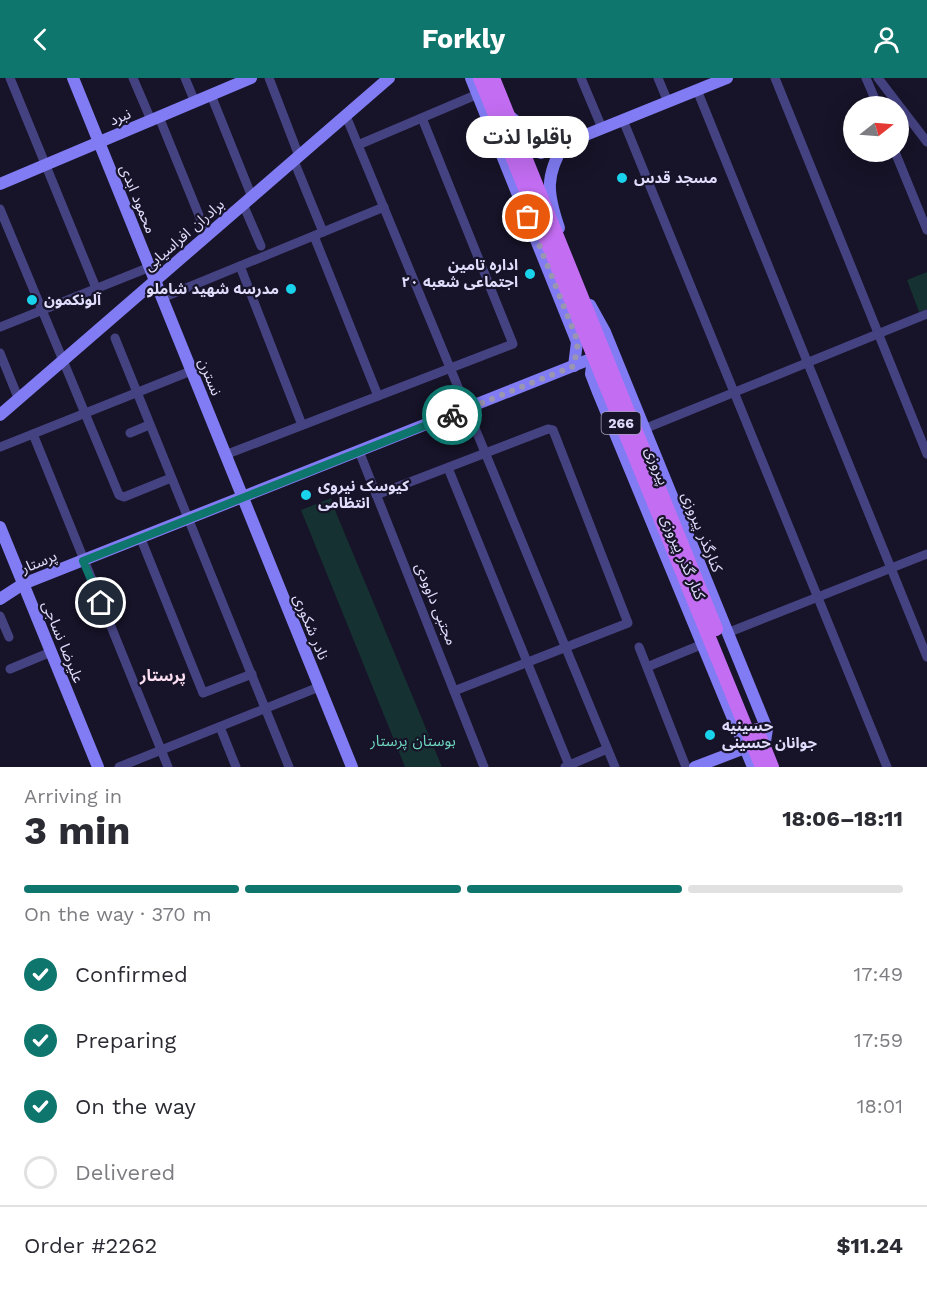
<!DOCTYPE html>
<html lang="en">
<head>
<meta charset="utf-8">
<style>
  :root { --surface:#fff; --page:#f7f7f7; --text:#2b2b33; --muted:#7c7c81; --line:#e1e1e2; --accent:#0f766e }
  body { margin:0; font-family:"Work Sans","Noto Sans Arabic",sans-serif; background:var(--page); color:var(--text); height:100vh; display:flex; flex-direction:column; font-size:22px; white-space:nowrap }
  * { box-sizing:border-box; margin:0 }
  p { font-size:20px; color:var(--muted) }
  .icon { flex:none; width:33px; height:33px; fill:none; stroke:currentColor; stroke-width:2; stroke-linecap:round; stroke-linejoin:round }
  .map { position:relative; height:689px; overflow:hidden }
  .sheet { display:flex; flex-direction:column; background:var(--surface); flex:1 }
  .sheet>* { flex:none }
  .needle { width:39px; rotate:73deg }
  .controls { position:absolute; left:843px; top:18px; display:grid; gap:12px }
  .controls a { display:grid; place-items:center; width:66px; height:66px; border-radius:50%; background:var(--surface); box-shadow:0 6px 24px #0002; font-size:30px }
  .pin { position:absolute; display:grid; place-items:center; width:51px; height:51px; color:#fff; margin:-26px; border:3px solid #fff; border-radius:50%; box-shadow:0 2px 6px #0007 }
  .courier { position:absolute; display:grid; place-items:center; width:60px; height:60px; margin:-30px; border:4px solid #0f766e; border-radius:50%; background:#fff; color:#222; box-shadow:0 2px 8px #0007 }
  .bubble { position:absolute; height:42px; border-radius:21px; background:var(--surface); box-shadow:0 6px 24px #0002; font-size:20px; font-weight:700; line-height:42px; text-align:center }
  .summary em { font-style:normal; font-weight:700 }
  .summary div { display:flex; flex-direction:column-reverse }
  .summary { display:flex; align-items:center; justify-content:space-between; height:102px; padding:0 24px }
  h1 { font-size:39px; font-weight:700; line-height:45px }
  .bar { display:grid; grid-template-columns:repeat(4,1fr); gap:9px 6px; align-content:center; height:72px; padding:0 24px }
  .bar i { height:8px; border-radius:4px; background:var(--line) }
  .bar .selected { background:var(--accent) }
  .bar p { grid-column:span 4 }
  .line { display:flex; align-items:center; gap:15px; padding:0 24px; border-top:2px solid var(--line) }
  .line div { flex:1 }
  ol { padding:0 24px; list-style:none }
  li { display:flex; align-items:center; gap:18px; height:66px }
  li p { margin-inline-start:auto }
  li .icon { padding:6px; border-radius:50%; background:var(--accent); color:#fff; stroke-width:4 }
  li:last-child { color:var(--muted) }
  li i { width:33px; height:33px; border:3px solid var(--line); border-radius:50% }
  header { display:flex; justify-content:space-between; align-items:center; height:78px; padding:0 24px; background:var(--accent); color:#fff; font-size:27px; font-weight:700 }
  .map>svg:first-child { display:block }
</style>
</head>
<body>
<header><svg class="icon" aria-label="back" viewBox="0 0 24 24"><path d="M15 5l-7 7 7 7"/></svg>Forkly<svg class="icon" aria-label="person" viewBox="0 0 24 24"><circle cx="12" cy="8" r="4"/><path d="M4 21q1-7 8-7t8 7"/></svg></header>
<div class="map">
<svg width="927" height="689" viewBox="0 0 927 689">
  <rect width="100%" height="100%" fill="#171328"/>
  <g fill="#163131">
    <path d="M 927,194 L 927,231 L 919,234 L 907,202 Z"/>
    <path d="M 331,420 L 337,437 L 442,689 L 405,689 L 301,432 Z"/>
  </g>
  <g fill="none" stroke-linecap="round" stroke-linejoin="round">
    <g stroke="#454282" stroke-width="9">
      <path d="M 10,0 L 96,210"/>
      <path d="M 133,0 L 151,42"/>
      <path d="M 185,0 L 195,24"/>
      <path d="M 269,0 L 299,78"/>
      <path d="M 581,0 L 602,50"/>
      <path d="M 658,0 L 668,24"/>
      <path d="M 775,0 L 927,376"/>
      <path d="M 866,0 L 878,28"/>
      <path d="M 878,0 L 927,64"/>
      <path d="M 697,12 L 927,579"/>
      <path d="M 211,17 L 252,119"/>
      <path d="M 346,38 L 615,689"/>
      <path d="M 159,39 L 207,157"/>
      <path d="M 623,42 L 887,689"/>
      <path d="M 358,67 L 478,16"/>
      <path d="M 895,74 L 927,152"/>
      <path d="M 294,83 L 323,154"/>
      <path d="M 243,126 L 261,168"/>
      <path d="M 0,131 L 119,417 L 124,419 L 171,400"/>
      <path d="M 314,158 L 378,318"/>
      <path d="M 240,188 L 302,347"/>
      <path d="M 162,220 L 384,129"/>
      <path d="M 0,249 L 150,189"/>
      <path d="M 115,260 L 289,689"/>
      <path d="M 0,275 L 19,322"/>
      <path d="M 644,351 L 927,236"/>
      <path d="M 130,355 L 149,347"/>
      <path d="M 33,356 L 168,689"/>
      <path d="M 0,369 L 191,293"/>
      <path d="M 359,373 L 484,689"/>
      <path d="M 225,377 L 513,266 L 422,40"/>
      <path d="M 448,390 L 569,687"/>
      <path d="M 376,417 L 548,351 L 553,352 L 628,545 L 454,613"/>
      <path d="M 141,461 L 203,615 L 252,596"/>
      <path d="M 0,538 L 9,559"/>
      <path d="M 727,555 L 927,476"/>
      <path d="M 639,569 L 686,689"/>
      <path d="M 647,589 L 703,566"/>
      <path d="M 10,591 L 51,574"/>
      <path d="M 220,649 L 236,689"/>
      <path d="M 119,689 L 319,609"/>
      <path d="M 565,689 L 607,671"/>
    </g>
    <g stroke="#817cf3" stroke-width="12">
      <path d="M 73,0 L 352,689"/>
      <path d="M 471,0 L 577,264 L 574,288"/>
      <path d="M 508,37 L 538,61 L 563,66"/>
      <path d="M 541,75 L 727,0"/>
      <path d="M 0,106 L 251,0"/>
      <path d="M 559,150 C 547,115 545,98 564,66"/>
      <path d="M 590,227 L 605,254 L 767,651 L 764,670"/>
      <path d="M 593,280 L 591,296 L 598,314 L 753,689"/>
      <path d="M 0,337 L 389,0"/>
      <path d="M 0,449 L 98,689"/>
      <path d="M 0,521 L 23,506 L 593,280"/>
      <path d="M 695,689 L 745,670"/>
    </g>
    <g stroke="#c36df2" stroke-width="14">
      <path d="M 480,0 L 762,689"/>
      <path d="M 493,0 L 716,551"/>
      <path d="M 757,652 L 772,689"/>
    </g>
  </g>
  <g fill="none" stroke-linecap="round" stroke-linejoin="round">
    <path stroke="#9a96b2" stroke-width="6" stroke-dasharray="0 10.8" d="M 452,337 L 574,288 L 578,264 L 528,139"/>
    <path stroke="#0f766e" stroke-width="8" d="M 101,525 L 83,483 L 452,337"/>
  </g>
  <g fill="#19d2eb" stroke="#171328" stroke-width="2">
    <circle cx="622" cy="100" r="6"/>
    <circle cx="530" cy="196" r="6"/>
    <circle cx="291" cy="211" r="6"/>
    <circle cx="32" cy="222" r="6"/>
    <circle cx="306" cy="417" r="6"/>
    <circle cx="710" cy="657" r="6"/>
  </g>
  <g text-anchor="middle" stroke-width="4.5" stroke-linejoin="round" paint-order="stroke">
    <rect fill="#171328" stroke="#a4a0bc" stroke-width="1.5" x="601.5" y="334" width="39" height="22" rx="4.5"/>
    <g font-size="14" font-weight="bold" fill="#e0dcfc">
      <text x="621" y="350">266</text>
    </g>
    <g font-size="15" fill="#e0dcfc" stroke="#171328">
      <text transform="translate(120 39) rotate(-23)" y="5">نبرد</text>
      <text transform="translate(138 121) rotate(68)" y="5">محمود ابدی</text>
      <text transform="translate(184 157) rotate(-41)" y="5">برادران افراسیابی</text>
      <text transform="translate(210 299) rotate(68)" y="5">نسترن</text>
      <text transform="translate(657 388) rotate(68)" y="5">پیروزی</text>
      <text transform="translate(702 454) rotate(68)" y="5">کنارگذر پیروزی</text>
      <text transform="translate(683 479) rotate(67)" y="5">کنار گذر پیروزی</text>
      <text transform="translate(39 484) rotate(-22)" y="5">پرستار</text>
      <text transform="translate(436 526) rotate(68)" y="5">مجتبی داوودی</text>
      <text transform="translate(311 549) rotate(68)" y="5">نادر شکوری</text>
      <text transform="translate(63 564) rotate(68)" y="5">علیرضا نساجی</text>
    </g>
    <g font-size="15" font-weight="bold" fill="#e0dcfc" stroke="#171328" text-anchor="start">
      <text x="634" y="105">مسجد قدس</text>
      <text x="518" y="192" text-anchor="end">اداره تامین<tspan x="518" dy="17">اجتماعی شعبه ۲۰</tspan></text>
      <text x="279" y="216" text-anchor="end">مدرسه شهید شاملو</text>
      <text x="44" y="227">آلونکمون</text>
      <text x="318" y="413">کیوسک نیروی<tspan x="318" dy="17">انتظامی</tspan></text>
      <text x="722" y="653">حسینیه<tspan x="722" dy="17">جوانان حسینی</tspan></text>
    </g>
    <g font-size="15" fill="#6dd7be" stroke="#171328">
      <text x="413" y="668">بوستان پرستار</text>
    </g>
    <g font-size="16" font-weight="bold" fill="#fcdef1" stroke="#171328">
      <text x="163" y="603">پرستار</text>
    </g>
  </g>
</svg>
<div class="controls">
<a><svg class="needle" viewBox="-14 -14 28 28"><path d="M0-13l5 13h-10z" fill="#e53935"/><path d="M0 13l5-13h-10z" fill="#7c7c81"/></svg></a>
</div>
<div class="pin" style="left:528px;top:139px;background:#ea580c"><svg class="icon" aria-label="bag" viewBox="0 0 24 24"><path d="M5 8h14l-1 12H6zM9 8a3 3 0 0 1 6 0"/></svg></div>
<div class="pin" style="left:101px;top:525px;background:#1f2937"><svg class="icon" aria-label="home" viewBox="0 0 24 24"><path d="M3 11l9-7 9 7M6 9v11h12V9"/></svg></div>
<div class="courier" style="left:452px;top:337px"><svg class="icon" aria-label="bike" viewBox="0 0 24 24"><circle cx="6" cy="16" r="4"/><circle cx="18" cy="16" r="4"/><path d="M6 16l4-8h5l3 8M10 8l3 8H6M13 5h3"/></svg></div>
<div class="bubble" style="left:466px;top:38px;width:123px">باقلوا لذت</div>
</div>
<section class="sheet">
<div class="summary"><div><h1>3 min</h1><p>Arriving in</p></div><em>18:06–18:11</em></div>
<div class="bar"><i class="selected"></i><i class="selected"></i><i class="selected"></i><i></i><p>On the way · 370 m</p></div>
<ol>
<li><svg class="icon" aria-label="check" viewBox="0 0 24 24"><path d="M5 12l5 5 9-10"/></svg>Confirmed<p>17:49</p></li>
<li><svg class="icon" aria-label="check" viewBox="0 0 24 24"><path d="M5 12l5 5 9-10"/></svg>Preparing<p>17:59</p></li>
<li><svg class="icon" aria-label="check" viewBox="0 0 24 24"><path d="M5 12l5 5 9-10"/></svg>On the way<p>18:01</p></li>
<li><i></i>Delivered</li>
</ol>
<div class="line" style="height:78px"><div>Order #2262</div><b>$11.24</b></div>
</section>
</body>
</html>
